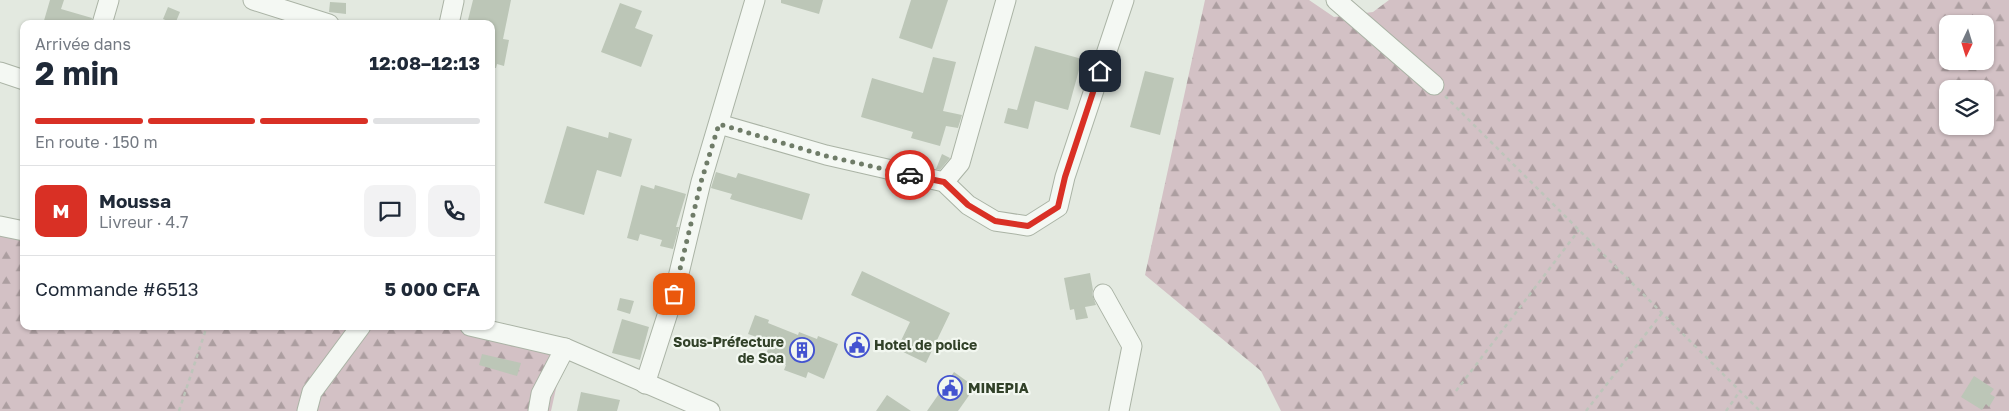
<!DOCTYPE html>
<html lang="fr">
<head>
<meta charset="utf-8">
<style>
  :root { --surface:#fff; --page:#f2f2f3; --text:#1f2937; --muted:#747a83; --line:#e0e1e3; --accent:#d93025 }
  body { margin:0; font-family:"Golos Text",sans-serif; background:var(--page); color:var(--text); height:100vh; display:flex; flex-direction:column; font-size:19px; white-space:nowrap }
  * { box-sizing:border-box; margin:0 }
  p { font-size:16px; color:var(--muted) }
  .icon { flex:none; width:28px; height:28px; fill:none; stroke:currentColor; stroke-width:2; stroke-linecap:round; stroke-linejoin:round }
  .map { position:relative; flex:1; overflow:hidden }
  .sheet { position:absolute; left:20px; top:20px; width:475px; height:310px; display:flex; flex-direction:column; background:var(--surface); border-radius:10px; box-shadow:0 1px 4px #0004 }
  .sheet>* { flex:none }
  .needle { width:32px; rotate:184deg }
  .controls { position:absolute; left:1939px; top:15px; display:grid; gap:10px }
  .controls a { display:grid; place-items:center; width:55px; height:55px; border-radius:10px; background:var(--surface); box-shadow:0 1px 4px #0004; font-size:25px }
  .pin { position:absolute; display:grid; place-items:center; width:42px; height:42px; color:#fff; margin:-21px; border-radius:10px; box-shadow:0 2px 8px #0006 }
  .courier { position:absolute; display:grid; place-items:center; width:50px; height:50px; margin:-25px; border:4px solid #d93025; border-radius:50%; background:#fff; color:#222; box-shadow:0 1px 6px #0007 }
  .head em { font-style:normal; font-weight:700 }
  .head div { display:flex; flex-direction:column-reverse }
  .head { display:flex; align-items:center; justify-content:space-between; height:85px; padding:0 15px }
  h1 { font-size:32px; font-weight:700; line-height:38px }
  .bar { display:grid; grid-template-columns:repeat(4,1fr); gap:8px 5px; align-content:center; height:60px; padding:0 15px }
  .bar i { height:6px; border-radius:4px; background:var(--line) }
  .bar .selected { background:var(--accent) }
  .bar p { grid-column:span 4 }
  .line { display:flex; align-items:center; gap:12px; padding:0 15px; border-top:1px solid var(--line) }
  .line div { flex:1 }
  .round { display:grid; place-items:center; flex:none; width:52px; height:52px; border-radius:10px; background:var(--page) }
  .map>svg:first-child { display:block }
</style>
</head>
<body>
<div class="map">
<svg width="2009" height="411" viewBox="0 0 2009 411">
  <defs>
    <pattern id="forest-firs" width="22" height="20" patternUnits="userSpaceOnUse" patternTransform="scale(1.25)"><rect width="22" height="20" fill="#d3c1c5"/><path d="M5 1l3.5 6h-7zM16 11l3.5 6h-7z" fill="#ac9ea0"/></pattern>
  </defs>
  <rect width="100%" height="100%" fill="#e3e9e0"/>
  <g fill="url(#forest-firs)" fill-rule="evenodd">
    <path d="M 1205,0 L 1309,0 L 1334,17 L 1373,12 L 1389,0 L 2009,0 L 2009,411 L 1281,411 L 1261,371 L 1145,275 ZM 1948,24 L 1985,24 L 1985,61 L 1948,61 ZM 1948,89 L 1985,89 L 1985,126 L 1948,126 Z"/>
    <path d="M 0,226 L 24,231 L 24,326 L 470,326 L 565,348 L 551,411 L 0,411 Z"/>
  </g>
  <g fill="#bcc6b7">
    <path d="M 50,0 L 64,0 L 61,9 L 92,18 L 91,24 L 43,24 Z"/>
    <path d="M 473,0 L 511,0 L 503,39 L 509,40 L 504,66 L 497,64 L 496,68 L 491,68 L 491,24 L 467,24 Z"/>
    <path d="M 781,0 L 823,0 L 819,14 L 781,3 Z"/>
    <path d="M 911,0 L 948,0 L 932,49 L 899,38 Z"/>
    <path d="M 330,2 L 346,3 L 346,14 L 329,12 Z"/>
    <path d="M 620,3 L 642,11 L 635,28 L 653,35 L 641,67 L 601,52 Z"/>
    <path d="M 168,7 L 180,12 L 175,24 L 163,19 Z"/>
    <path d="M 1035,46 L 1082,59 L 1068,110 L 1035,101 L 1028,129 L 1004,123 L 1008,108 L 1017,110 Z"/>
    <path d="M 933,57 L 956,62 L 943,111 L 962,115 L 958,128 L 946,126 L 940,146 L 911,138 L 913,132 L 861,117 L 872,78 L 923,93 Z"/>
    <path d="M 1145,71 L 1174,78 L 1160,135 L 1130,127 Z"/>
    <path d="M 567,126 L 608,138 L 609,132 L 632,139 L 621,177 L 597,170 L 584,215 L 544,203 Z"/>
    <path d="M 942,154 L 950,158 L 940,170 L 936,169 Z"/>
    <path d="M 716,172 L 736,178 L 738,173 L 810,194 L 802,220 L 730,199 L 732,194 L 711,188 Z"/>
    <path d="M 641,185 L 654,189 L 655,185 L 686,194 L 676,227 L 679,227 L 673,249 L 660,246 L 662,240 L 640,234 L 638,241 L 627,238 Z"/>
    <path d="M 862,271 L 950,313 L 926,363 L 897,349 L 910,322 L 851,295 Z"/>
    <path d="M 1090,273 L 1093,290 L 1092,294 L 1096,305 L 1085,307 L 1088,318 L 1076,320 L 1074,309 L 1070,310 L 1064,278 Z"/>
    <path d="M 620,298 L 634,301 L 630,314 L 617,310 Z"/>
    <path d="M 755,315 L 769,320 L 768,323 L 798,335 L 799,332 L 817,339 L 818,336 L 838,344 L 824,379 L 808,372 L 806,378 L 784,370 L 786,365 L 765,356 L 771,342 L 748,334 Z"/>
    <path d="M 622,319 L 649,327 L 640,360 L 612,353 Z"/>
    <path d="M 482,354 L 521,363 L 517,376 L 479,365 Z"/>
    <path d="M 954,372 L 975,387 L 958,411 L 927,411 Z"/>
    <path d="M 1974,376 L 1994,389 L 1990,394 L 1995,397 L 1989,407 L 1986,404 L 1982,410 L 1961,397 Z"/>
    <path d="M 581,392 L 620,400 L 617,411 L 577,411 Z"/>
    <path d="M 887,395 L 911,411 L 876,411 Z"/>
  </g>
  <g fill="none" stroke-linecap="round" stroke-linejoin="round">
    <defs>
      <g id="minor">
        <path d="M 253,0 L 329,24"/>
        <path d="M 1336,0 L 1434,85"/>
        <path d="M 102,24 L 109,0"/>
        <path d="M 449,24 L 454,1"/>
        <path d="M 0,72 L 24,80"/>
        <path d="M 719,124 L 826,155 L 944,182 L 968,205 L 995,221 L 1028,226 L 1058,207 L 1065,177 L 1124,0"/>
        <path d="M 944,182 L 960,163 L 1006,0"/>
        <path d="M 0,226 L 24,231"/>
        <path d="M 1103,294 L 1132,346 L 1119,411"/>
        <path d="M 470,326 L 565,348 L 710,411"/>
        <path d="M 645,384 L 674,294 L 701,182 L 755,0"/>
        <path d="M 307,411 L 312,392 L 361,326"/>
        <path d="M 538,411 L 541,394 L 565,348"/>
      </g>
    </defs>
    <use href="#minor" stroke="#aab3a5" stroke-width="21"/>
    <g stroke="#bdc5ba" stroke-width="2.5" stroke-dasharray="4 4" stroke-linecap="butt">
      <path d="M 1445,96 L 1760,411"/>
      <path d="M 1456,391 L 1579,230"/>
      <path d="M 179,411 L 207,326"/>
      <path d="M 1586,411 L 1662,313"/>
      <path d="M 1726,411 L 1740,391"/>
    </g>
    <use href="#minor" stroke="#f4f8f3" stroke-width="19"/>
  </g>
  <g fill="none" stroke-linecap="round" stroke-linejoin="round">
    <path stroke="#6f7c68" stroke-width="5" stroke-dasharray="0 9" d="M 674,294 L 701,182 L 719,124 L 826,156 L 910,175"/>
    <path stroke="#d93025" stroke-width="6" d="M 910,175 L 944,182 L 968,205 L 995,221 L 1028,226 L 1058,207 L 1065,177 L 1100,71"/>
  </g>
  <defs>
    <symbol id="civic-ring" viewBox="-11 -11 22 22"><circle r="9.5" fill="#f2f7f0" stroke="#4353d0" stroke-width="1.5"/><path d="M-.6-6.5H3V-4.5H.6V-3L4-1V1h2V6H-6V1h2V-1L-.6-3ZM-1.2 2.5V6h2.4V2.5Z" fill="#4353d0"/></symbol>
    <symbol id="building-ring" viewBox="-11 -11 22 22"><circle r="9.5" fill="#f2f7f0" stroke="#4353d0" stroke-width="1.5"/><path d="M-4-6H4V6H1V3H-1V6H-4ZM-2.5-4.3h1.7v1.8h-1.7ZM.8-4.3h1.7v1.8H.8ZM-2.5-1h1.7V.8h-1.7ZM.8-1h1.7V.8H.8Z" fill="#4353d0"/></symbol>
  </defs>
  <g fill-rule="evenodd">
    <use href="#civic-ring" x="843" y="331" width="28" height="28"/>
    <use href="#building-ring" x="788" y="336" width="28" height="28"/>
    <use href="#civic-ring" x="936" y="374" width="28" height="28"/>
  </g>
  <g text-anchor="middle" stroke-width="4.5" stroke-linejoin="round" paint-order="stroke">
    <g font-size="14" font-weight="bold" fill="#314128" stroke="#f2f7f0" text-anchor="start">
      <text x="784" y="347" text-anchor="end">Sous-Préfecture<tspan x="784" dy="16">de Soa</tspan></text>
      <text x="874" y="350">Hotel de police</text>
      <text x="968" y="393">MINEPIA</text>
    </g>
  </g>
</svg>
<div class="controls">
<a><svg class="needle" viewBox="-14 -14 28 28"><path d="M0-13l5 13h-10z" fill="#e53935"/><path d="M0 13l5-13h-10z" fill="#747a83"/></svg></a>
<a><svg class="icon" aria-label="layers" viewBox="0 0 24 24"><path d="M12 4l9 5-9 5-9-5zM3 14l9 5 9-5"/></svg></a>
</div>
<div class="pin" style="left:674px;top:294px;background:#ea580c"><svg class="icon" aria-label="bag" viewBox="0 0 24 24"><path d="M5 8h14l-1 12H6zM9 8a3 3 0 0 1 6 0"/></svg></div>
<div class="pin" style="left:1100px;top:71px;background:#1f2937"><svg class="icon" aria-label="home" viewBox="0 0 24 24"><path d="M3 11l9-7 9 7M6 9v11h12V9"/></svg></div>
<div class="courier" style="left:910px;top:175px"><svg class="icon" aria-label="car" viewBox="0 0 24 24"><path d="M5 17H2v-5l4-1 3-4h7l3 4 3 1v5h-3M9 17h6M6 11h13"/><circle cx="7" cy="17" r="2"/><circle cx="17" cy="17" r="2"/></svg></div>
<section class="sheet">
<div class="head"><div><h1>2 min</h1><p>Arrivée dans</p></div><em>12:08–12:13</em></div>
<div class="bar"><i class="selected"></i><i class="selected"></i><i class="selected"></i><i></i><p>En route · 150 m</p></div>
<div class="line" style="height:90px"><b class="round" style="background:var(--accent);color:#fff">M</b><div><b>Moussa</b><p>Livreur · 4.7</p></div><a class="round"><svg class="icon" aria-label="chat" viewBox="0 0 24 24"><path d="M4 5h16v11H9l-5 4z"/></svg></a><a class="round"><svg class="icon" aria-label="phone" viewBox="0 0 24 24"><path d="M5 4h4l2 5-3 2q2 4 5 5l2-3 5 2v4C11 20 4 13 5 4z"/></svg></a></div>
<div class="line" style="height:65px"><div>Commande #6513</div><b>5 000 CFA</b></div>
</section>
</div>
</body>
</html>
